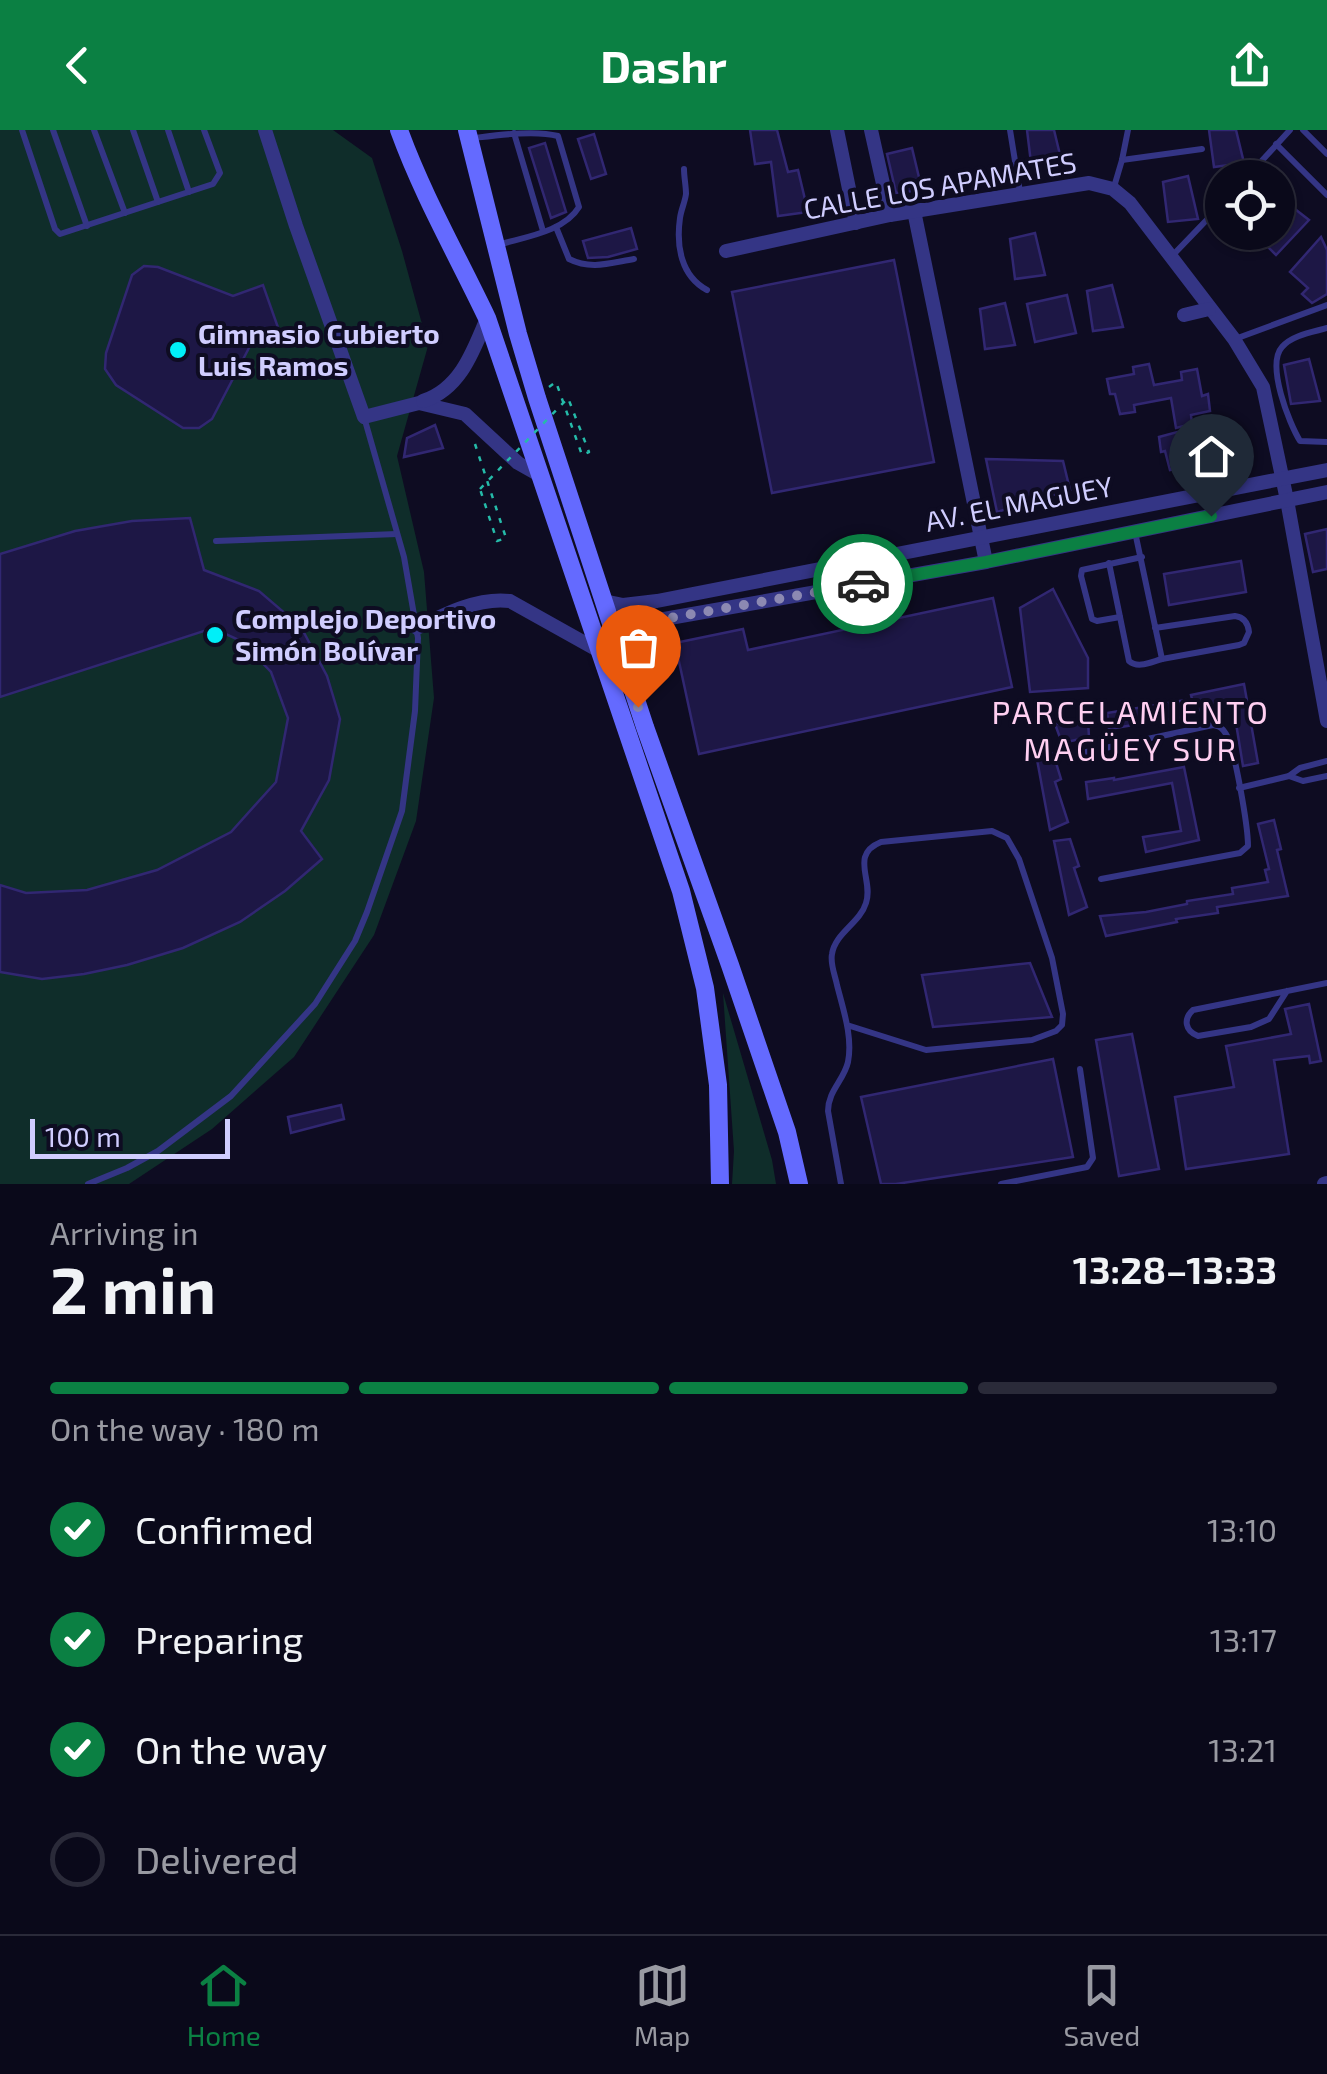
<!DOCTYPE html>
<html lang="en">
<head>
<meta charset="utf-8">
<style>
  :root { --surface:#0a091a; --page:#131223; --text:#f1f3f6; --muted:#999aa2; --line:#2a2a39; --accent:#0b8043 }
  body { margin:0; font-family:"Exo 2",sans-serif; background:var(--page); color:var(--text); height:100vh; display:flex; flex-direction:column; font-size:38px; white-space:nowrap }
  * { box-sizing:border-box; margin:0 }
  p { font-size:32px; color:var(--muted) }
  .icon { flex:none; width:55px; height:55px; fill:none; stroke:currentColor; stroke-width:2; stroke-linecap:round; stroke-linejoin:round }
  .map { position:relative; height:1054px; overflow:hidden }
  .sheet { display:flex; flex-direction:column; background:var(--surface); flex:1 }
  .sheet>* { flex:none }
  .fabs { position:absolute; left:1205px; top:30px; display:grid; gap:20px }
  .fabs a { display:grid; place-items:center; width:90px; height:90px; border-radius:50%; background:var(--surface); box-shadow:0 2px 8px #0004,0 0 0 2px var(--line); font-size:50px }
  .scale { position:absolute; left:30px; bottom:25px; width:200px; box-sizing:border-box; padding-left:10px; border:5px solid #d0cdff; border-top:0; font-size:28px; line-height:35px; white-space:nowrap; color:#d0cdff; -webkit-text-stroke:8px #0e0c22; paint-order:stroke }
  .pin { position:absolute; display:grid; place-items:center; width:85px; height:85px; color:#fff; margin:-102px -42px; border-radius:50% 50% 50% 0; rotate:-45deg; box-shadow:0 0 10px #0007 }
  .pin .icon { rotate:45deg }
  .courier { position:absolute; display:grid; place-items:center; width:100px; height:100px; margin:-50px; border:8px solid #0b8043; border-radius:50%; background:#fff; color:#222; box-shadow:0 2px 12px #0007 }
  .summary em { font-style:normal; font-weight:700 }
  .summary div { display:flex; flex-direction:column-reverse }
  .summary { display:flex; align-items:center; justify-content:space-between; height:170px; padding:0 50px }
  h1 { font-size:65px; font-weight:700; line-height:75px }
  .bar { display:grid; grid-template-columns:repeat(4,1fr); gap:15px 10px; align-content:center; height:120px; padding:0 50px }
  .bar i { height:12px; border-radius:8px; background:var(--line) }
  .bar .on { background:var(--accent) }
  .bar p { grid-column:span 4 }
  ol { padding:0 50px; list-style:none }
  li { display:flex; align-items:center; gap:30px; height:110px }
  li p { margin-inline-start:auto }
  li .icon { padding:10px; border-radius:50%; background:var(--accent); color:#fff; stroke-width:4 }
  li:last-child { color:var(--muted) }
  li i { width:55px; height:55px; border:5px solid var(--line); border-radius:50% }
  header { display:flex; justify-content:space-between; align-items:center; height:130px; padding:0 50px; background:var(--accent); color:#fff; font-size:45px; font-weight:700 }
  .tab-bar { display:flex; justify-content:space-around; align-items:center; height:140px; border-top:2px solid var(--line); background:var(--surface); font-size:28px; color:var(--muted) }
  .tab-bar a { display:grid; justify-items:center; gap:5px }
  .tab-bar .on { color:var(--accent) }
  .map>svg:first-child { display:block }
</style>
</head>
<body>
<header><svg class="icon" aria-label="back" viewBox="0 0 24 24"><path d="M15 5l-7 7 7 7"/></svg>Dashr<svg class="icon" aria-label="share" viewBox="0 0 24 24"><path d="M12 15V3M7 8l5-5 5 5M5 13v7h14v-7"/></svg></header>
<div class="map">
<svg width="1327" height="1054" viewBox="0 0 1327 1054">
  <rect width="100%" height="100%" fill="#0e0c22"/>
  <g fill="#0f2d2a">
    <path d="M 0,0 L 333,0 L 372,28 L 402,121 L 428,216 L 397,326 L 424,442 L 434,568 L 416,691 L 374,805 L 294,927 L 212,999 L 129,1054 L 0,1054 Z"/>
    <path d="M 723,863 L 772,1030 L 776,1054 L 732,1054 L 734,1021 Z"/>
  </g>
  <g fill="#1d1745" stroke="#312772" stroke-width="2.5">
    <path d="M 750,0 L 777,0 L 788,42 L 798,40 L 808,82 L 778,86 L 771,32 L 755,34 Z"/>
    <path d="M 1027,0 L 1054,0 L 1061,29 L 1031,33 Z"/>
    <path d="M 1209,0 L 1236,0 L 1244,33 L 1214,37 Z"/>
    <path d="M 594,4 L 606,44 L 591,49 L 578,9 Z"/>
    <path d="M 545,13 L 566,82 L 551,88 L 529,18 Z"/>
    <path d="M 912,18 L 922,60 L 896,63 L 887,24 Z"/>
    <path d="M 1188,46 L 1198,89 L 1168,92 L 1163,52 Z"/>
    <path d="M 1291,76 L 1309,90 L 1276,125 L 1260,109 L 1266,102 L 1278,102 L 1278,90 Z"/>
    <path d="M 631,98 L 637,119 L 608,127 L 588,128 L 583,111 Z"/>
    <path d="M 1035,103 L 1045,145 L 1015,149 L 1010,109 Z"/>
    <path d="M 1321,107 L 1327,120 L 1327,164 L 1312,173 L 1302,164 L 1308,158 L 1290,142 Z"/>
    <path d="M 894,130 L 934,332 L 772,363 L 732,162 Z"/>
    <path d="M 144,136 L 158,137 L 233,166 L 263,155 L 281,206 L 250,216 L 212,289 L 199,298 L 183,298 L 116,255 L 105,239 L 106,223 L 132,145 Z"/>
    <path d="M 1112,155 L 1123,197 L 1093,201 L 1087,161 Z"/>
    <path d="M 1067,165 L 1076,203 L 1035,212 L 1027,174 Z"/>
    <path d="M 1005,173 L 1015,215 L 985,219 L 980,179 Z"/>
    <path d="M 1309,229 L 1320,271 L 1291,274 L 1284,235 Z"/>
    <path d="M 1149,234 L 1154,255 L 1182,250 L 1181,242 L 1197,239 L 1202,266 L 1208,264 L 1210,281 L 1191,285 L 1192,294 L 1176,298 L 1171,268 L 1134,275 L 1135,282 L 1120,284 L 1115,264 L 1110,264 L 1107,249 L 1134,244 L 1133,237 Z"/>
    <path d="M 435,295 L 443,318 L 404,327 L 407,308 Z"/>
    <path d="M 1181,301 L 1182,322 L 1203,318 L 1204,334 L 1170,340 L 1165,321 L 1161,322 L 1159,307 Z"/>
    <path d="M 986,329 L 1063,331 L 1070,360 L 997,382 Z"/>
    <path d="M 190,388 L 204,440 L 259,461 L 301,497 L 327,546 L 340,589 L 329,650 L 301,701 L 322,729 L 285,761 L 240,792 L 183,818 L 127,835 L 84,844 L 42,849 L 0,842 L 0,755 L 26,763 L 87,760 L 157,740 L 231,702 L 276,652 L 288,588 L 271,542 L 241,511 L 213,498 L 0,567 L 0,424 L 75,401 L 132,391 Z"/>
    <path d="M 1327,399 L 1327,439 L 1313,442 L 1305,404 Z"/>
    <path d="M 1241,431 L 1246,462 L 1169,475 L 1164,444 Z"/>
    <path d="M 1053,459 L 1088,528 L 1088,558 L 1030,562 L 1020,478 Z"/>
    <path d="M 993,468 L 1012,557 L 699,624 L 675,513 L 743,499 L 748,520 Z"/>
    <path d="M 1244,554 L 1258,633 L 1243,636 L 1233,575 L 1181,583 L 1182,587 L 1109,599 L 1107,583 L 1192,569 L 1191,565 Z"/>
    <path d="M 1088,591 L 1089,607 L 1062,613 L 1055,594 Z"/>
    <path d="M 1053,623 L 1061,649 L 1055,652 L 1068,692 L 1050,700 L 1036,624 Z"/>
    <path d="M 1184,637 L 1199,710 L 1146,722 L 1143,707 L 1181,701 L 1172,653 L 1088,669 L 1086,652 L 1114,648 L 1114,650 Z"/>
    <path d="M 1274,690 L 1281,719 L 1277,720 L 1288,766 L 1217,777 L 1218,783 L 1176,789 L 1177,792 L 1106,806 L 1100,786 L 1146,782 L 1187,774 L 1187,771 L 1233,764 L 1232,758 L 1268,752 L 1265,740 L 1269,739 L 1258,694 Z"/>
    <path d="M 1070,709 L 1079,736 L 1074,738 L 1087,777 L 1069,785 L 1054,711 Z"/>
    <path d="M 1030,833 L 1052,887 L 933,897 L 922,845 Z"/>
    <path d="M 1309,874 L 1321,931 L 1310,933 L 1309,926 L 1274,930 L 1289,1024 L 1186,1039 L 1175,967 L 1234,957 L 1226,916 L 1291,904 L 1285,879 Z"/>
    <path d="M 1132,904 L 1159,1039 L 1119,1046 L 1096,910 Z"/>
    <path d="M 1053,929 L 1073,1027 L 896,1054 L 881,1054 L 861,967 Z"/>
    <path d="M 341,975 L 344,989 L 291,1003 L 288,987 Z"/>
  </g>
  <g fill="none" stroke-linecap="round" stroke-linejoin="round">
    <g stroke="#25bba9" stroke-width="2.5" stroke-dasharray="5 8" stroke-linecap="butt">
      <path d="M 549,257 L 556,252 L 582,325 L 589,322 L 568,268"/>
      <path d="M 475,314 L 506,408 L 497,411 L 480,359"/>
    </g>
    <g stroke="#343585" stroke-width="6">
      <path d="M 22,0 L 55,99 L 60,104 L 213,54 L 220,43 L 204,0"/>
      <path d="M 53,0 L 87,96"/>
      <path d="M 94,0 L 125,83"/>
      <path d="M 133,0 L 158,72"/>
      <path d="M 168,0 L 189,62"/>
      <path d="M 1010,0 L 1020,62"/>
      <path d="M 1303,0 L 1327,24"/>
      <path d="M 514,3 L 543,101"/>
      <path d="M 474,8 C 499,5 535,0 558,6 L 579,77 C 564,102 524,107 498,115"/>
      <path d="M 1276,14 L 1327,65"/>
      <path d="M 1122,30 L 1202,19"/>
      <path d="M 684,39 C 684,47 686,56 686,64 C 685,72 681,80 680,88 C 676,116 681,146 707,160"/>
      <path d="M 1246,48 L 1290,0"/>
      <path d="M 1114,57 L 1122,30 L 1128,0"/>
      <path d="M 556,97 L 569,129 C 591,140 610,133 634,129"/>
      <path d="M 1171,127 L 1222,74"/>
      <path d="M 1327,198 C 1313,202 1292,205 1282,217 C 1266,235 1289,293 1300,311 L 1327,312"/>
      <path d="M 1235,209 L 1327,175"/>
      <path d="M 1135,402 L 1162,529 L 1239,515 L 1244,513 L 1249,502 C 1248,493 1244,487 1235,486 L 1155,498"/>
      <path d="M 216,411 L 397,404"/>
      <path d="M 1109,433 L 1129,531 C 1138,539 1151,532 1162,529"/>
      <path d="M 1120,487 L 1097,491 L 1092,489 L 1081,446 L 1082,440 L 1142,427"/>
      <path d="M 1077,624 L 1213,595 C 1220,597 1222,597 1226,604 C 1235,619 1248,697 1248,716 L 1240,723 L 1101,749"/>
      <path d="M 1289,646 L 1303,651 L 1327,646"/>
      <path d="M 1239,658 L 1289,646 L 1300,638 L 1327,631"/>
      <path d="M 1287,861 L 1269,889 L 1251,897 L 1198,906 C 1185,901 1183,889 1193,880 L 1327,853"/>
      <path d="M 88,1054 L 127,1038 L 158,1021 L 231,966 L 315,874 L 355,811 L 367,782 L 402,681 L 415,581 L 418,508 L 404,427 L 364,287"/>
      <path d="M 841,1054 L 828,981 C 828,961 844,950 848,932 C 853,907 843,879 837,855 C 835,845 830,834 832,824 C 835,803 860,793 866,773 C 874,750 849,725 881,712 L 992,701 L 1007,708 L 1019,729 L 1052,828 L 1063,884 L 1062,895 L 1056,901 L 1032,910 L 926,920 L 847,895"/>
      <path d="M 1001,1054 L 1087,1037 L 1093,1028 L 1080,939"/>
    </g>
    <g stroke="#343585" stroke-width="14">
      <path d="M 265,0 L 296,96 L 364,287 L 419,273 L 465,284 L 518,333 L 541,346"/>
      <path d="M 837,0 L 856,93"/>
      <path d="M 871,0 L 890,85"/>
      <path d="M 914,81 L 986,432"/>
      <path d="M 726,121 L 890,85 L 1089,53 L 1113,59 L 1130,73 L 1234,209 L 1263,257 L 1287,370 L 1327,591"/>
      <path d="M 1184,185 L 1209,179"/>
      <path d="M 423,271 C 460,259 473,222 487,188"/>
      <path d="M 604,471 L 623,475 L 657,471 L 1327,340"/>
      <path d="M 417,498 C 445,484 478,467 510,471 L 601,522"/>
      <path d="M 620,520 L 628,504 L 647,492 L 986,432 L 1327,362"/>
      <path d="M 1324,1054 L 1327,1053"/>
    </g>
    <g stroke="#646aff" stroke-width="18">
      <path d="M 399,0 C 423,66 457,125 487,188 L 681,761 L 705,858 L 718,955 L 720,1054"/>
      <path d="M 467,0 L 518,204 L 537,268 L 645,597 L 730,835 L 787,1002 L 799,1054"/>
    </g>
    <path stroke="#25bba9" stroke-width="2.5" stroke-dasharray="5 8" stroke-linecap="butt" d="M 480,359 L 568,268"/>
  </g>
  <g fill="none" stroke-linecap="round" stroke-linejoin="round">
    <path stroke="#8c89b2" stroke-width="10" stroke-dasharray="0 18" d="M 638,577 L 620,520 C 627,506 632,499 647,492 L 863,454"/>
    <path stroke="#0b8043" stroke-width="12" d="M 863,454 L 986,432 L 1211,386"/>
  </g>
  <g fill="#00eff8" stroke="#0e0c22" stroke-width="4">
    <circle cx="178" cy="220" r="10"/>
    <circle cx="215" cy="505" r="10"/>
  </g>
  <g text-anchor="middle" stroke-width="8" stroke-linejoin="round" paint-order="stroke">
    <g font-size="28" fill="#d0cdff" stroke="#0e0c22">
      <text transform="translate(940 56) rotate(-10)" y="10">CALLE LOS APAMATES</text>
      <text transform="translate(1019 374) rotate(-11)" y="10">AV. EL MAGUEY</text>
    </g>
    <g font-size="28" font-weight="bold" fill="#d0cdff" stroke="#0e0c22" text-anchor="start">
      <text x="198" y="214">Gimnasio Cubierto<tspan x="198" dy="32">Luis Ramos</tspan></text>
      <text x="235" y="499">Complejo Deportivo<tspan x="235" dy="32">Simón Bolívar</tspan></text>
    </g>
    <g font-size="32" letter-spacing="2.5" fill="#ffcff1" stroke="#0e0c22">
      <text x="1131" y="594">PARCELAMIENTO<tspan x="1131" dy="37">MAGÜEY SUR</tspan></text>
    </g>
  </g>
</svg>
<div class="fabs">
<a><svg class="icon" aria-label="locate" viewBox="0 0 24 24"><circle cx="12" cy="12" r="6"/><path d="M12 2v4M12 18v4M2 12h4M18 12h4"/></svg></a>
</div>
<div class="scale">100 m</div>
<div class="pin" style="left:638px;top:577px;background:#ea580c"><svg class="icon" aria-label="bag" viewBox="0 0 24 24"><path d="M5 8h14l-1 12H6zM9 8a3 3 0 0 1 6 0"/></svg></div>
<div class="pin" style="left:1211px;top:386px;background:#1f2937"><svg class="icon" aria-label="home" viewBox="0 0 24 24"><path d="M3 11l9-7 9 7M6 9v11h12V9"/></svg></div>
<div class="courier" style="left:863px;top:454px"><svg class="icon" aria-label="car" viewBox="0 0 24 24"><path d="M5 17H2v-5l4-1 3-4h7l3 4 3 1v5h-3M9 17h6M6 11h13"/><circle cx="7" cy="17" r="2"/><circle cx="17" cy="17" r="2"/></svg></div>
</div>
<section class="sheet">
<div class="summary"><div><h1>2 min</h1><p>Arriving in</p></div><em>13:28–13:33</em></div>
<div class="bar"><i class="on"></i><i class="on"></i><i class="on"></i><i></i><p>On the way · 180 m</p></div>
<ol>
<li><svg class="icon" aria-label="check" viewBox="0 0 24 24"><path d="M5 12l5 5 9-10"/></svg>Confirmed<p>13:10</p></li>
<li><svg class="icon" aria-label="check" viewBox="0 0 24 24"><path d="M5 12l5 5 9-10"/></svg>Preparing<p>13:17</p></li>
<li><svg class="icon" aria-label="check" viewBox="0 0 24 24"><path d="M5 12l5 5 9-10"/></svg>On the way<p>13:21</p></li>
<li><i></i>Delivered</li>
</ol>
</section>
<nav class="tab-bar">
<a class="on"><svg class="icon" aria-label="home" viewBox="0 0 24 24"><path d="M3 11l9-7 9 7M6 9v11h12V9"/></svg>Home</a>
<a><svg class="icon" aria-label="map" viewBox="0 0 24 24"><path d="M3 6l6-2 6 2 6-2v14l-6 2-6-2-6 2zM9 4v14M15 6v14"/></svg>Map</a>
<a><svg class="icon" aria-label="saved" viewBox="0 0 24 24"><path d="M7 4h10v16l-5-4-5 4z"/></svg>Saved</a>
</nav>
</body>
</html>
